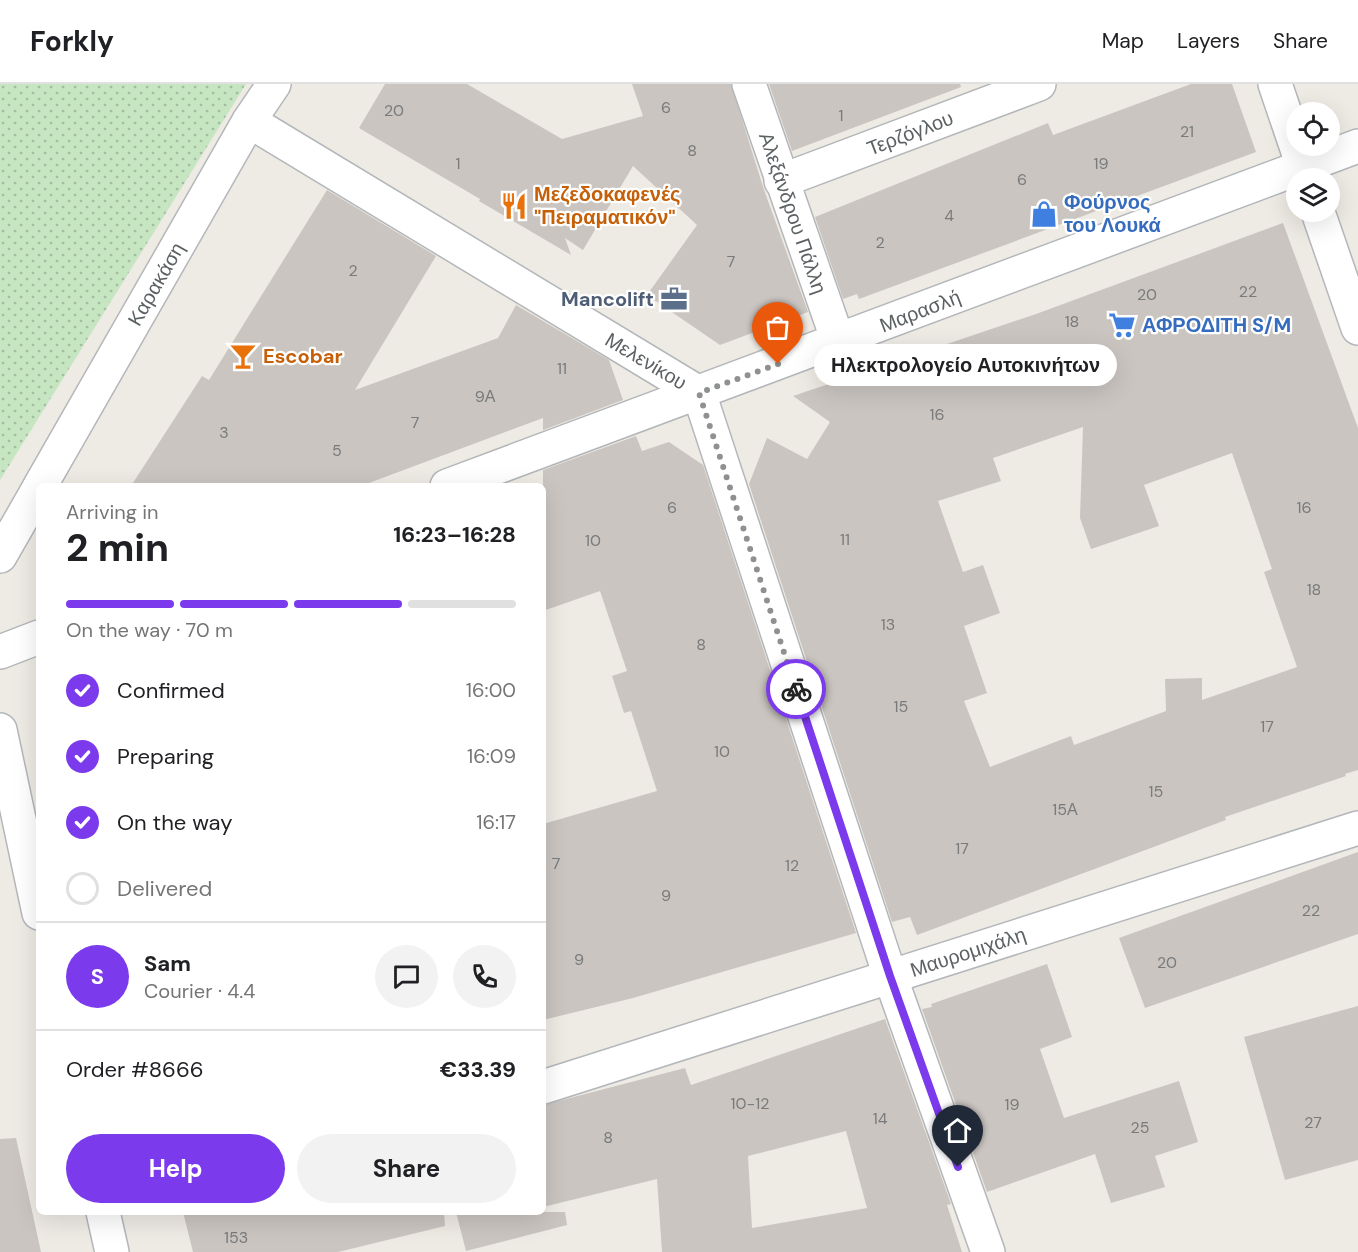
<!DOCTYPE html>
<html lang="en">
<head>
<meta charset="utf-8">
<style>
  :root { --surface:#fff; --page:#f2f2f2; --text:#202124; --muted:#757577; --line:#e0e0e0; --accent:#7c3aed }
  body { margin:0; font-family:"DM Sans",sans-serif; background:var(--page); color:var(--text); height:100vh; display:flex; flex-direction:column; font-size:22px; white-space:nowrap }
  * { box-sizing:border-box; margin:0 }
  p { font-size:20px; color:var(--muted) }
  .icon { flex:none; width:33px; height:33px; fill:none; stroke:currentColor; stroke-width:2; stroke-linecap:round; stroke-linejoin:round }
  .map { position:relative; flex:1; overflow:hidden }
  .sheet { position:absolute; left:36px; top:399px; width:510px; height:732px; display:flex; flex-direction:column; background:var(--surface); border-radius:9px; box-shadow:0 6px 24px #0002 }
  .sheet>* { flex:none }
  .tools { position:absolute; left:1286px; top:18px; display:grid; gap:12px }
  .tools a { display:grid; place-items:center; width:54px; height:54px; border-radius:50%; background:var(--surface); box-shadow:0 6px 24px #0002; font-size:30px }
  .pin { position:absolute; display:grid; place-items:center; width:51px; height:51px; color:#fff; margin:-62px -26px; border-radius:50% 50% 50% 0; rotate:-45deg; box-shadow:0 0 6px #0007 }
  .pin .icon { rotate:45deg }
  .courier { position:absolute; display:grid; place-items:center; width:60px; height:60px; margin:-30px; border:4px solid #7c3aed; border-radius:50%; background:#fff; color:#222; box-shadow:0 2px 8px #0007 }
  .bubble { position:absolute; height:42px; border-radius:21px; background:var(--surface); box-shadow:0 6px 24px #0002; font-size:20px; font-weight:700; line-height:42px; text-align:center }
  .head em { font-style:normal; font-weight:700 }
  .head div { display:flex; flex-direction:column-reverse }
  .head { display:flex; align-items:center; justify-content:space-between; height:102px; padding:0 30px }
  h1 { font-size:39px; font-weight:700; line-height:45px }
  .bar { display:grid; grid-template-columns:repeat(4,1fr); gap:9px 6px; align-content:center; height:72px; padding:0 30px }
  .bar i { height:8px; border-radius:4px; background:var(--line) }
  .bar .active { background:var(--accent) }
  .bar p { grid-column:span 4 }
  .line { display:flex; align-items:center; gap:15px; padding:0 30px; border-top:2px solid var(--line) }
  .line div { flex:1 }
  .round { display:grid; place-items:center; flex:none; width:63px; height:63px; border-radius:32px; background:var(--page) }
  ol { padding:0 30px; list-style:none }
  li { display:flex; align-items:center; gap:18px; height:66px }
  li p { margin-inline-start:auto }
  li .icon { padding:6px; border-radius:50%; background:var(--accent); color:#fff; stroke-width:4 }
  li:last-child { color:var(--muted) }
  li i { width:33px; height:33px; border:3px solid var(--line); border-radius:50% }
  .action { display:flex; gap:12px; margin-top:auto; padding:12px 30px }
  .action a { flex:1; height:69px; border-radius:36px; background:var(--accent); color:#fff; font-size:24px; font-weight:700; line-height:69px; text-align:center }
  .action a+a { background:var(--page); color:var(--text) }
  header { display:flex; align-items:center; gap:36px; box-sizing:border-box; height:84px; padding:0 30px; background:var(--surface); border-bottom:2px solid var(--line) }
  header strong { font-size:28px }
  nav { display:flex; gap:33px; margin-inline-start:auto; font-size:21px }
  .map>svg:first-child { display:block }
</style>
</head>
<body>
<header>
<strong>Forkly</strong>
<nav><a>Map</a><a>Layers</a><a>Share</a></nav>
</header>
<div class="map">
<svg width="1358" height="1168" viewBox="0 0 1358 1168">
  <defs>
    <pattern id="park-dots" width="8" height="8" patternUnits="userSpaceOnUse" patternTransform="scale(1.5)"><rect width="8" height="8" fill="#c6e5c1"/><path d="M2 2h.1M6 6h.1" fill="none" stroke="#a4bda0" stroke-width="1.8" stroke-linecap="round"/></pattern>
  </defs>
  <rect width="100%" height="100%" fill="#eeeae4"/>
  <path fill="url(#park-dots)" d="M 0,0 L 246,0 L 0,396 Z"/>
  <g fill="#cac5c1" fill-rule="evenodd">
    <path d="M 385,0 L 467,0 L 562,55 L 643,32 L 632,0 L 731,0 L 763,103 L 808,228 L 720,261 L 647,211 L 697,141 L 633,82 L 583,166 L 565,154 L 571,171 L 479,117 L 480,115 L 359,44 Z"/>
    <path d="M 769,0 L 960,0 L 961,3 L 792,67 Z"/>
    <path d="M 1191,0 L 1232,0 L 1256,68 L 859,215 L 857,210 L 843,215 L 815,133 L 1048,39 L 1053,51 Z"/>
    <path d="M 327,106 L 436,172 L 355,306 L 498,254 L 516,221 L 609,276 L 623,316 L 543,346 L 543,334 L 361,402 L 131,402 L 202,292 L 209,296 Z"/>
    <path d="M 1283,139 L 1358,344 L 1358,686 L 1345,690 L 1346,692 L 1225,733 L 1226,736 L 917,851 L 910,833 L 892,838 L 749,400 L 767,354 L 807,375 L 830,338 L 793,312 L 1036,230 ZM 1083,343 L 1080,434 L 1091,465 L 1159,442 L 1144,401 L 1232,369 L 1272,485 L 1264,488 L 1297,583 L 1202,616 L 1202,594 L 1165,595 L 1166,627 L 1074,661 L 1071,652 L 990,683 L 964,617 L 987,609 L 964,542 L 1000,529 L 983,481 L 963,488 L 938,417 L 1001,397 L 993,374 Z"/>
    <path d="M 636,352 L 642,367 L 669,358 L 703,381 L 856,849 L 633,914 L 543,936 L 543,740 L 657,707 L 631,627 L 624,629 L 612,592 L 627,587 L 600,507 L 543,527 L 543,386 Z"/>
    <path d="M 1358,768 L 1358,850 L 1145,924 L 1119,854 Z"/>
    <path d="M 1047,880 L 1072,953 L 1040,965 L 1064,1034 L 1179,997 L 1198,1058 L 1155,1072 L 1165,1103 L 1111,1119 L 1095,1070 L 987,1108 L 922,925 L 932,923 L 931,920 Z"/>
    <path d="M 1358,922 L 1358,1076 L 1285,1096 L 1244,953 Z"/>
    <path d="M 885,935 L 951,1120 L 947,1121 L 962,1168 L 662,1168 L 657,1095 L 543,1123 L 543,1021 L 685,984 L 691,1001 ZM 846,1047 L 867,1124 L 752,1144 L 748,1072 Z"/>
    <path d="M 16,1054 L 41,1168 L 0,1168 L 0,1055 Z"/>
    <path d="M 183,1128 L 444,1128 L 445,1142 L 338,1168 L 193,1168 Z"/>
    <path d="M 456,1128 L 565,1128 L 567,1141 L 466,1167 Z"/>
  </g>
  <g fill="none" stroke-linecap="round" stroke-linejoin="round">
    <defs>
      <g id="street">
        <path d="M 749,0 L 838,257"/>
        <path d="M 1275,0 L 1307,94"/>
        <path d="M 249,37 L 699,309 L 890,892 L 988,1168"/>
        <path d="M 781,97 L 1039,0"/>
        <path d="M 1318,128 L 1358,244"/>
        <path d="M 40,402 L 249,37 L 274,0"/>
        <path d="M 447,402 L 1358,62"/>
        <path d="M 0,472 L 39,404"/>
        <path d="M 0,568 L 39,553"/>
        <path d="M 543,1003 L 1358,744"/>
      </g>
      <g id="secondary">
        <path d="M 0,646 L 39,829"/>
        <path d="M 103,1128 L 112,1168"/>
      </g>
    </defs>
    <use href="#street" stroke="#b4b7ba" stroke-width="36"/>
    <use href="#secondary" stroke="#b3b7bb" stroke-width="36"/>
    <use href="#street" stroke="#fff" stroke-width="33"/>
    <use href="#secondary" stroke="#fff" stroke-width="33"/>
  </g>
  <g fill="none" stroke-linecap="round" stroke-linejoin="round">
    <path stroke="#8f9191" stroke-width="6" stroke-dasharray="0 10.8" d="M 778,280 L 699,309 L 796,605"/>
    <path stroke="#7c3aed" stroke-width="8" d="M 796,605 L 890,892 L 958,1083"/>
  </g>
  <defs>
    <symbol id="restaurant-bare" viewBox="-9 -9 18 18"><path d="M-5-6h1v4h1v-4h1v4h1v-4h1v5L-1.5 .5V6h-2V.5L-5-1ZM5-6V6H3V1.5H1.5Q1.5-4 5-6Z" fill="#e8710a" stroke="#fff" stroke-width="2.5" paint-order="stroke"/></symbol>
    <symbol id="shop-bare" viewBox="-9 -9 18 18"><path d="M-5-2.5h2.3a2.7 3.5 0 0 1 5.4 0H5L5.5 6h-11ZM-1.5-2.5h3a1.5 2.3 0 0 0-3 0Z" fill="#3f7fe0" stroke="#fff" stroke-width="2.5" paint-order="stroke"/></symbol>
    <symbol id="office-bare" viewBox="-9 -9 18 18"><path d="M-6-3h4V-5.5h4V-3h4V5H-6ZM-1-4.5V-3h2v-1.5ZM-6 0V1H6V0Z" fill="#5c6f8a" stroke="#fff" stroke-width="2.5" paint-order="stroke"/></symbol>
    <symbol id="supermarket-bare" viewBox="-9 -9 18 18"><path d="M-6-5.5h2.5l.6 2H6L4.5 2H-2.5L-4.4-4H-6ZM-1.5 3.2a1.3 1.3 0 1 0 .1 0ZM3 3.2a1.3 1.3 0 1 0 .1 0Z" fill="#3f7fe0" stroke="#fff" stroke-width="2.5" paint-order="stroke"/></symbol>
    <symbol id="bar-bare" viewBox="-9 -9 18 18"><path d="M-6-5H6L.8 .8V4.5H3.5V6h-7V4.5H-.8V.8Z" fill="#e8710a" stroke="#fff" stroke-width="2.5" paint-order="stroke"/></symbol>
  </defs>
  <g fill-rule="evenodd">
    <use href="#restaurant-bare" x="495" y="103" width="38" height="38"/>
    <use href="#shop-bare" x="1025" y="111" width="38" height="38"/>
    <use href="#office-bare" x="655" y="196" width="38" height="38"/>
    <use href="#supermarket-bare" x="1103" y="222" width="38" height="38"/>
    <use href="#bar-bare" x="224" y="253" width="38" height="38"/>
  </g>
  <g text-anchor="middle" stroke-width="4.5" stroke-linejoin="round" paint-order="stroke">
    <g font-size="16" fill="#787a7b">
      <text x="666" y="29">6</text>
      <text x="394" y="32">20</text>
      <text x="841" y="37">1</text>
      <text x="1187" y="53">21</text>
      <text x="692" y="72">8</text>
      <text x="458" y="85">1</text>
      <text x="1101" y="85">19</text>
      <text x="1022" y="101">6</text>
      <text x="949" y="137">4</text>
      <text x="880" y="164">2</text>
      <text x="731" y="183">7</text>
      <text x="353" y="192">2</text>
      <text x="1248" y="213">22</text>
      <text x="1147" y="216">20</text>
      <text x="1072" y="243">18</text>
      <text x="562" y="290">11</text>
      <text x="485" y="318">9Α</text>
      <text x="937" y="336">16</text>
      <text x="415" y="344">7</text>
      <text x="224" y="354">3</text>
      <text x="337" y="372">5</text>
      <text x="672" y="429">6</text>
      <text x="1304" y="429">16</text>
      <text x="845" y="461">11</text>
      <text x="593" y="462">10</text>
      <text x="1314" y="511">18</text>
      <text x="888" y="546">13</text>
      <text x="701" y="566">8</text>
      <text x="901" y="628">15</text>
      <text x="1267" y="648">17</text>
      <text x="722" y="673">10</text>
      <text x="1156" y="713">15</text>
      <text x="1065" y="731">15Α</text>
      <text x="962" y="770">17</text>
      <text x="556" y="785">7</text>
      <text x="792" y="787">12</text>
      <text x="666" y="817">9</text>
      <text x="1311" y="832">22</text>
      <text x="579" y="881">9</text>
      <text x="1167" y="884">20</text>
      <text x="750" y="1025">10-12</text>
      <text x="1012" y="1026">19</text>
      <text x="880" y="1040">14</text>
      <text x="1313" y="1044">27</text>
      <text x="1140" y="1049">25</text>
      <text x="608" y="1059">8</text>
      <text x="236" y="1159">153</text>
    </g>
    <g font-size="20" fill="#5c6164" stroke="#fff">
      <text transform="translate(910 49) rotate(-21)" y="7">Τερζόγλου</text>
      <text transform="translate(793 129) rotate(71)" y="7">Αλεξάνδρου Πάλλη</text>
      <text transform="translate(156 200) rotate(-60)" y="7">Καρακάση</text>
      <text transform="translate(920 227) rotate(-21)" y="7">Μαρασλή</text>
      <text transform="translate(646 277) rotate(31)" y="7">Μελενίκου</text>
      <text transform="translate(968 868) rotate(-18)" y="7">Μαυρομιχάλη</text>
    </g>
    <g font-size="20" font-weight="bold" fill="#c56008" stroke="#fff" text-anchor="start">
      <text x="534" y="117">Μεζεδοκαφενές<tspan x="534" dy="23">"Πειραματικόν"</tspan></text>
      <text x="263" y="279">Escobar</text>
    </g>
    <g font-size="20" font-weight="bold" fill="#366cbe" stroke="#fff" text-anchor="start">
      <text x="1064" y="125">Φούρνος<tspan x="1064" dy="23">του Λουκά</tspan></text>
      <text x="1142" y="248">ΑΦΡΟΔΙΤΗ S/M</text>
    </g>
    <g font-size="20" font-weight="bold" fill="#4e5e75" stroke="#fff" text-anchor="end">
      <text x="654" y="222">Mancolift</text>
    </g>
  </g>
</svg>
<div class="tools">
<a><svg class="icon" aria-label="locate" viewBox="0 0 24 24"><circle cx="12" cy="12" r="6"/><path d="M12 2v4M12 18v4M2 12h4M18 12h4"/></svg></a>
<a><svg class="icon" aria-label="layers" viewBox="0 0 24 24"><path d="M12 4l9 5-9 5-9-5zM3 14l9 5 9-5"/></svg></a>
</div>
<div class="pin" style="left:778px;top:280px;background:#ea580c"><svg class="icon" aria-label="bag" viewBox="0 0 24 24"><path d="M5 8h14l-1 12H6zM9 8a3 3 0 0 1 6 0"/></svg></div>
<div class="pin" style="left:958px;top:1083px;background:#1f2937"><svg class="icon" aria-label="home" viewBox="0 0 24 24"><path d="M3 11l9-7 9 7M6 9v11h12V9"/></svg></div>
<div class="courier" style="left:796px;top:605px"><svg class="icon" aria-label="bike" viewBox="0 0 24 24"><circle cx="6" cy="16" r="4"/><circle cx="18" cy="16" r="4"/><path d="M6 16l4-8h5l3 8M10 8l3 8H6M13 5h3"/></svg></div>
<div class="bubble" style="left:814px;top:260px;width:303px">Ηλεκτρολογείο Αυτοκινήτων</div>
<section class="sheet">
<div class="head"><div><h1>2 min</h1><p>Arriving in</p></div><em>16:23–16:28</em></div>
<div class="bar"><i class="active"></i><i class="active"></i><i class="active"></i><i></i><p>On the way · 70 m</p></div>
<ol>
<li><svg class="icon" aria-label="check" viewBox="0 0 24 24"><path d="M5 12l5 5 9-10"/></svg>Confirmed<p>16:00</p></li>
<li><svg class="icon" aria-label="check" viewBox="0 0 24 24"><path d="M5 12l5 5 9-10"/></svg>Preparing<p>16:09</p></li>
<li><svg class="icon" aria-label="check" viewBox="0 0 24 24"><path d="M5 12l5 5 9-10"/></svg>On the way<p>16:17</p></li>
<li><i></i>Delivered</li>
</ol>
<div class="line" style="height:108px"><b class="round" style="background:var(--accent);color:#fff">S</b><div><b>Sam</b><p>Courier · 4.4</p></div><a class="round"><svg class="icon" aria-label="chat" viewBox="0 0 24 24"><path d="M4 5h16v11H9l-5 4z"/></svg></a><a class="round"><svg class="icon" aria-label="phone" viewBox="0 0 24 24"><path d="M5 4h4l2 5-3 2q2 4 5 5l2-3 5 2v4C11 20 4 13 5 4z"/></svg></a></div>
<div class="line" style="height:78px"><div>Order #8666</div><b>€33.39</b></div>
<div class="action"><a>Help</a><a>Share</a></div>
</section>
</div>
</body>
</html>
